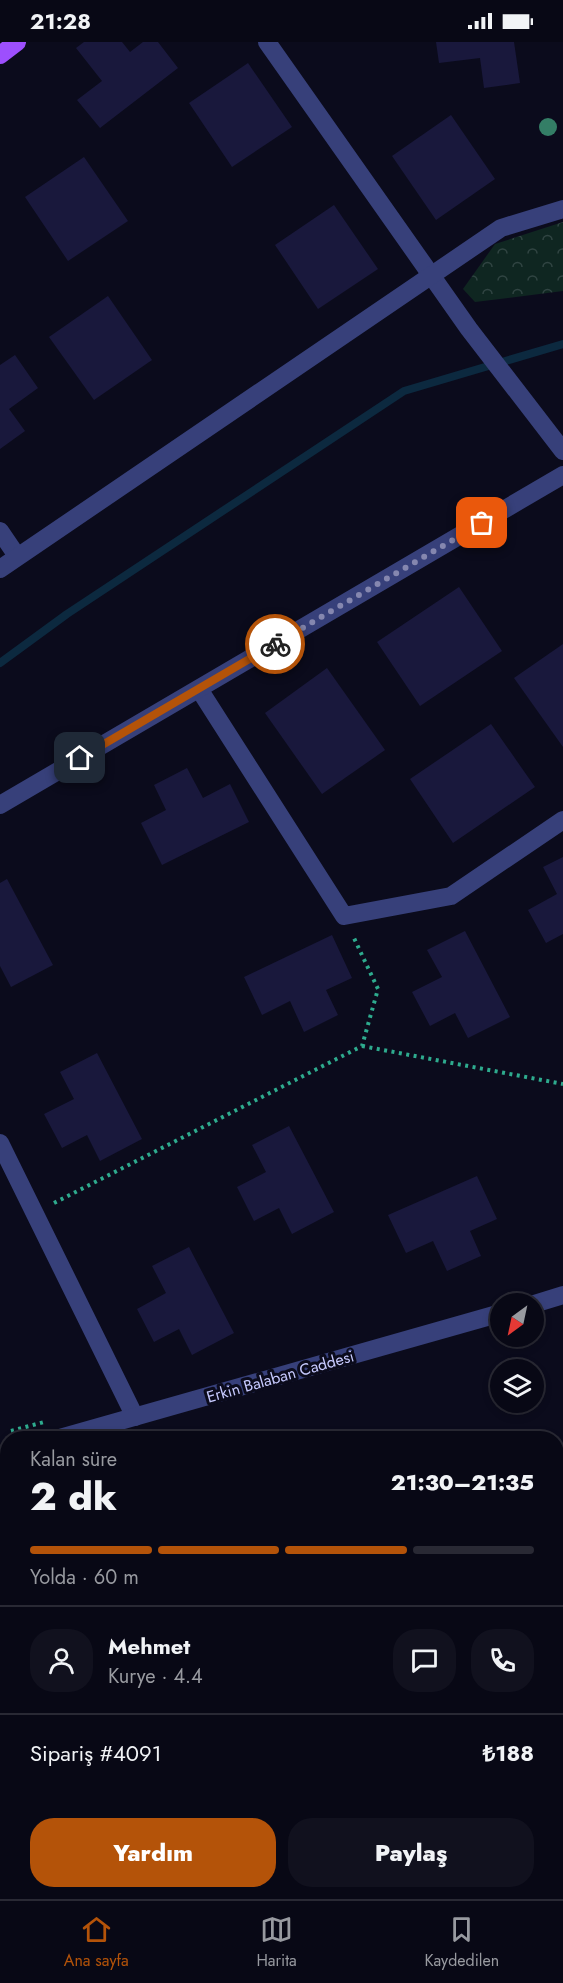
<!DOCTYPE html>
<html lang="tr">
<head>
<meta charset="utf-8">
<style>
  :root { --surface:#080815; --page:#11111e; --text:#f1f3f6; --muted:#989aa0; --line:#292934; --accent:#b45309 }
  body { margin:0; font-family:Jost,sans-serif; background:var(--page); color:var(--text); height:100vh; display:flex; flex-direction:column; font-size:22px; white-space:nowrap }
  * { box-sizing:border-box; margin:0 }
  p { font-size:20px; color:var(--muted) }
  .icon { flex:none; width:33px; height:33px; fill:none; stroke:currentColor; stroke-width:2; stroke-linecap:round; stroke-linejoin:round }
  .map { position:relative; flex:1; overflow:hidden }
  .side { position:absolute; left:0px; top:1389px; width:564px; height:468px; display:flex; flex-direction:column; background:var(--surface); border-radius:24px 24px 0 0; box-shadow:0 3px 9px #0003,0 0 0 2px var(--line) }
  .side>* { flex:none }
  .needle { width:39px; rotate:213deg }
  .buttons { position:absolute; left:490px; top:1251px; display:grid; gap:12px }
  .buttons a { display:grid; place-items:center; width:54px; height:54px; border-radius:50%; background:var(--surface); box-shadow:0 3px 9px #0003,0 0 0 2px var(--line); font-size:30px }
  .pin { position:absolute; display:grid; place-items:center; width:51px; height:51px; color:#fff; margin:-26px; border-radius:12px; box-shadow:0 3px 9px #0006 }
  .courier { position:absolute; display:grid; place-items:center; width:60px; height:60px; margin:-30px; border:4px solid #b45309; border-radius:50%; background:#fff; color:#222; box-shadow:0 2px 8px #0007 }
  .overview em { font-style:normal; font-weight:800 }
  .overview div { display:flex; flex-direction:column-reverse }
  .overview { display:flex; align-items:center; justify-content:space-between; height:102px; padding:0 30px }
  h1 { font-size:39px; font-weight:800; line-height:45px }
  .bar { display:grid; grid-template-columns:repeat(4,1fr); gap:9px 6px; align-content:center; height:72px; padding:0 30px }
  .bar i { height:8px; border-radius:4px; background:var(--line) }
  .bar .current { background:var(--accent) }
  .bar p { grid-column:span 4 }
  .line { display:flex; align-items:center; gap:15px; padding:0 30px; border-top:2px solid var(--line) }
  .line div { flex:1 }
  .round { display:grid; place-items:center; flex:none; width:63px; height:63px; border-radius:24px; background:var(--page) }
  .cta { display:flex; gap:12px; margin-top:auto; padding:12px 30px }
  .cta a { flex:1; height:69px; border-radius:24px; background:var(--accent); color:#fff; font-size:24px; font-weight:800; line-height:69px; text-align:center }
  .cta a+a { background:var(--page); color:var(--text) }
  .status { display:flex; justify-content:space-between; align-items:center; height:42px; padding:0 30px; background:var(--surface); direction:ltr }
  .status svg { height:16px; fill:currentColor }
  .tab-bar { display:flex; justify-content:space-around; align-items:center; height:84px; border-top:2px solid var(--line); background:var(--surface); font-size:16px; color:var(--muted) }
  .tab-bar a { display:grid; justify-items:center; gap:3px }
  .tab-bar .current { color:var(--accent) }
  .map>svg:first-child { display:block }
</style>
</head>
<body>
<div class="status"><b>21:28</b><svg viewBox="0 0 49 12"><path d="M0 12V9h3v3zM5 12V6h3v6zM10 12V3h3v9zM15 12V0h3v12zM26 1h20v11H26zM47 4h2v5h-2z"/></svg></div>
<div class="map">
<svg width="563" height="1857" viewBox="0 0 563 1857">
  <defs>
    <pattern id="park-crowns" width="20" height="18" patternUnits="userSpaceOnUse" patternTransform="scale(1.5)"><rect width="20" height="18" fill="#0f2621"/><path d="M2 6a3 3 0 1 1 6 0M12 15a3 3 0 1 1 6 0" fill="none" stroke="#304442"/></pattern>
  </defs>
  <rect width="100%" height="100%" fill="#0b0b1c"/>
  <path fill="url(#park-crowns)" d="M 563,180 L 563,249 L 475,260 L 463,247 L 495,202 Z"/>
  <g fill="none" stroke-linecap="round" stroke-linejoin="round">
    <path stroke="#0c293f" stroke-width="8" d="M 0,621 L 67,572 L 404,349 L 563,302"/>
  </g>
  <g fill="#19183c">
    <path d="M 84,0 L 122,0 L 130,10 L 143,0 L 158,0 L 178,26 L 100,86 L 77,58 L 102,39 L 76,6 Z"/>
    <path d="M 436,0 L 514,0 L 520,41 L 484,46 L 480,16 L 439,21 Z"/>
    <path d="M 248,21 L 292,85 L 232,125 L 189,61 Z"/>
    <path d="M 451,73 L 495,137 L 436,178 L 392,114 Z"/>
    <path d="M 84,115 L 128,179 L 68,219 L 25,155 Z"/>
    <path d="M 334,163 L 378,227 L 318,267 L 275,203 Z"/>
    <path d="M 108,254 L 152,318 L 94,358 L 49,295 Z"/>
    <path d="M 15,313 L 38,346 L 9,367 L 25,389 L 0,407 L 0,323 Z"/>
    <path d="M 459,545 L 502,609 L 420,664 L 377,600 Z"/>
    <path d="M 563,602 L 563,705 L 514,636 Z"/>
    <path d="M 327,626 L 385,708 L 322,752 L 265,671 Z"/>
    <path d="M 491,682 L 535,745 L 453,801 L 410,737 Z"/>
    <path d="M 187,726 L 203,756 L 230,742 L 249,780 L 162,823 L 141,781 L 166,768 L 154,743 Z"/>
    <path d="M 563,815 L 563,892 L 546,901 L 528,868 L 557,852 L 543,825 Z"/>
    <path d="M 7,837 L 53,923 L 11,945 L 0,924 L 0,841 Z"/>
    <path d="M 465,889 L 510,975 L 468,996 L 455,971 L 430,984 L 412,950 L 442,935 L 427,908 Z"/>
    <path d="M 332,893 L 352,936 L 326,948 L 338,973 L 304,990 L 290,959 L 262,973 L 244,935 Z"/>
    <path d="M 97,1011 L 142,1097 L 100,1119 L 87,1093 L 62,1106 L 44,1072 L 74,1057 L 60,1030 Z"/>
    <path d="M 289,1084 L 334,1170 L 292,1192 L 279,1166 L 254,1179 L 237,1145 L 266,1130 L 252,1103 Z"/>
    <path d="M 477,1134 L 497,1177 L 470,1189 L 481,1214 L 447,1229 L 433,1199 L 406,1211 L 388,1173 Z"/>
    <path d="M 189,1205 L 234,1291 L 192,1313 L 179,1287 L 154,1300 L 137,1267 L 166,1251 L 152,1224 Z"/>
  </g>
  <g fill="none" stroke-linecap="round" stroke-linejoin="round">
    <g stroke="#2eab8e" stroke-width="4" stroke-dasharray="3 4.5" stroke-linecap="butt">
      <path d="M 362,1004 L 563,1042"/>
      <path d="M 54,1161 L 362,1004 L 378,947 L 353,894"/>
      <path d="M 11,1389 L 44,1380"/>
    </g>
    <g stroke="#37407a" stroke-width="18">
      <path d="M 267,0 L 469,287 L 563,409"/>
      <path d="M 0,489 L 17,514"/>
      <path d="M 0,527 L 501,186 L 563,167"/>
      <path d="M 199,647 L 344,874 L 451,854 L 563,778"/>
      <path d="M 0,763 L 563,433"/>
      <path d="M 0,1101 L 135,1375"/>
      <path d="M 534,1262 L 563,1253"/>
      <path d="M 60,1396 L 501,1271"/>
      <path d="M 0,1413 L 8,1411"/>
      <path d="M 556,1773 L 563,1769"/>
      <path d="M 476,1850 L 479,1857"/>
      <path d="M 411,1857 L 424,1850"/>
    </g>
    <path stroke="#9d4ffd" stroke-width="18" d="M 0,13 L 17,0"/>
  </g>
  <circle fill="#347e66" cx="548" cy="85" r="9"/>
  <g fill="none" stroke-linecap="round" stroke-linejoin="round">
    <path stroke="#8587af" stroke-width="6" stroke-dasharray="0 10.8" d="M 275,602 L 482,481"/>
    <path stroke="#b45309" stroke-width="8" d="M 80,716 L 275,602"/>
  </g>
  <g text-anchor="middle" stroke-width="6" stroke-linejoin="round" paint-order="stroke">
    <g font-size="16" fill="#c7cafe" stroke="#0b0b1c">
      <text transform="translate(280 1334) rotate(-16)" y="6">Erkin Balaban Caddesi</text>
    </g>
  </g>
</svg>
<div class="buttons">
<a><svg class="needle" viewBox="-14 -14 28 28"><path d="M0-13l5 13h-10z" fill="#e53935"/><path d="M0 13l5-13h-10z" fill="#989aa0"/></svg></a>
<a><svg class="icon" aria-label="layers" viewBox="0 0 24 24"><path d="M12 4l9 5-9 5-9-5zM3 14l9 5 9-5"/></svg></a>
</div>
<div class="pin" style="left:482px;top:481px;background:#ea580c"><svg class="icon" aria-label="bag" viewBox="0 0 24 24"><path d="M5 8h14l-1 12H6zM9 8a3 3 0 0 1 6 0"/></svg></div>
<div class="pin" style="left:80px;top:716px;background:#1f2937"><svg class="icon" aria-label="home" viewBox="0 0 24 24"><path d="M3 11l9-7 9 7M6 9v11h12V9"/></svg></div>
<div class="courier" style="left:275px;top:602px"><svg class="icon" aria-label="bike" viewBox="0 0 24 24"><circle cx="6" cy="16" r="4"/><circle cx="18" cy="16" r="4"/><path d="M6 16l4-8h5l3 8M10 8l3 8H6M13 5h3"/></svg></div>
<section class="side">
<div class="overview"><div><h1>2 dk</h1><p>Kalan süre</p></div><em>21:30–21:35</em></div>
<div class="bar"><i class="current"></i><i class="current"></i><i class="current"></i><i></i><p>Yolda · 60 m</p></div>
<div class="line" style="height:108px"><a class="round"><svg class="icon" aria-label="person" viewBox="0 0 24 24"><circle cx="12" cy="8" r="4"/><path d="M4 21q1-7 8-7t8 7"/></svg></a><div><b>Mehmet</b><p>Kurye · 4.4</p></div><a class="round"><svg class="icon" aria-label="chat" viewBox="0 0 24 24"><path d="M4 5h16v11H9l-5 4z"/></svg></a><a class="round"><svg class="icon" aria-label="phone" viewBox="0 0 24 24"><path d="M5 4h4l2 5-3 2q2 4 5 5l2-3 5 2v4C11 20 4 13 5 4z"/></svg></a></div>
<div class="line" style="height:78px"><div>Sipariş #4091</div><b>₺188</b></div>
<div class="cta"><a>Yardım</a><a>Paylaş</a></div>
</section>
</div>
<nav class="tab-bar">
<a class="current"><svg class="icon" aria-label="home" viewBox="0 0 24 24"><path d="M3 11l9-7 9 7M6 9v11h12V9"/></svg>Ana sayfa</a>
<a><svg class="icon" aria-label="map" viewBox="0 0 24 24"><path d="M3 6l6-2 6 2 6-2v14l-6 2-6-2-6 2zM9 4v14M15 6v14"/></svg>Harita</a>
<a><svg class="icon" aria-label="saved" viewBox="0 0 24 24"><path d="M7 4h10v16l-5-4-5 4z"/></svg>Kaydedilen</a>
</nav>
</body>
</html>
